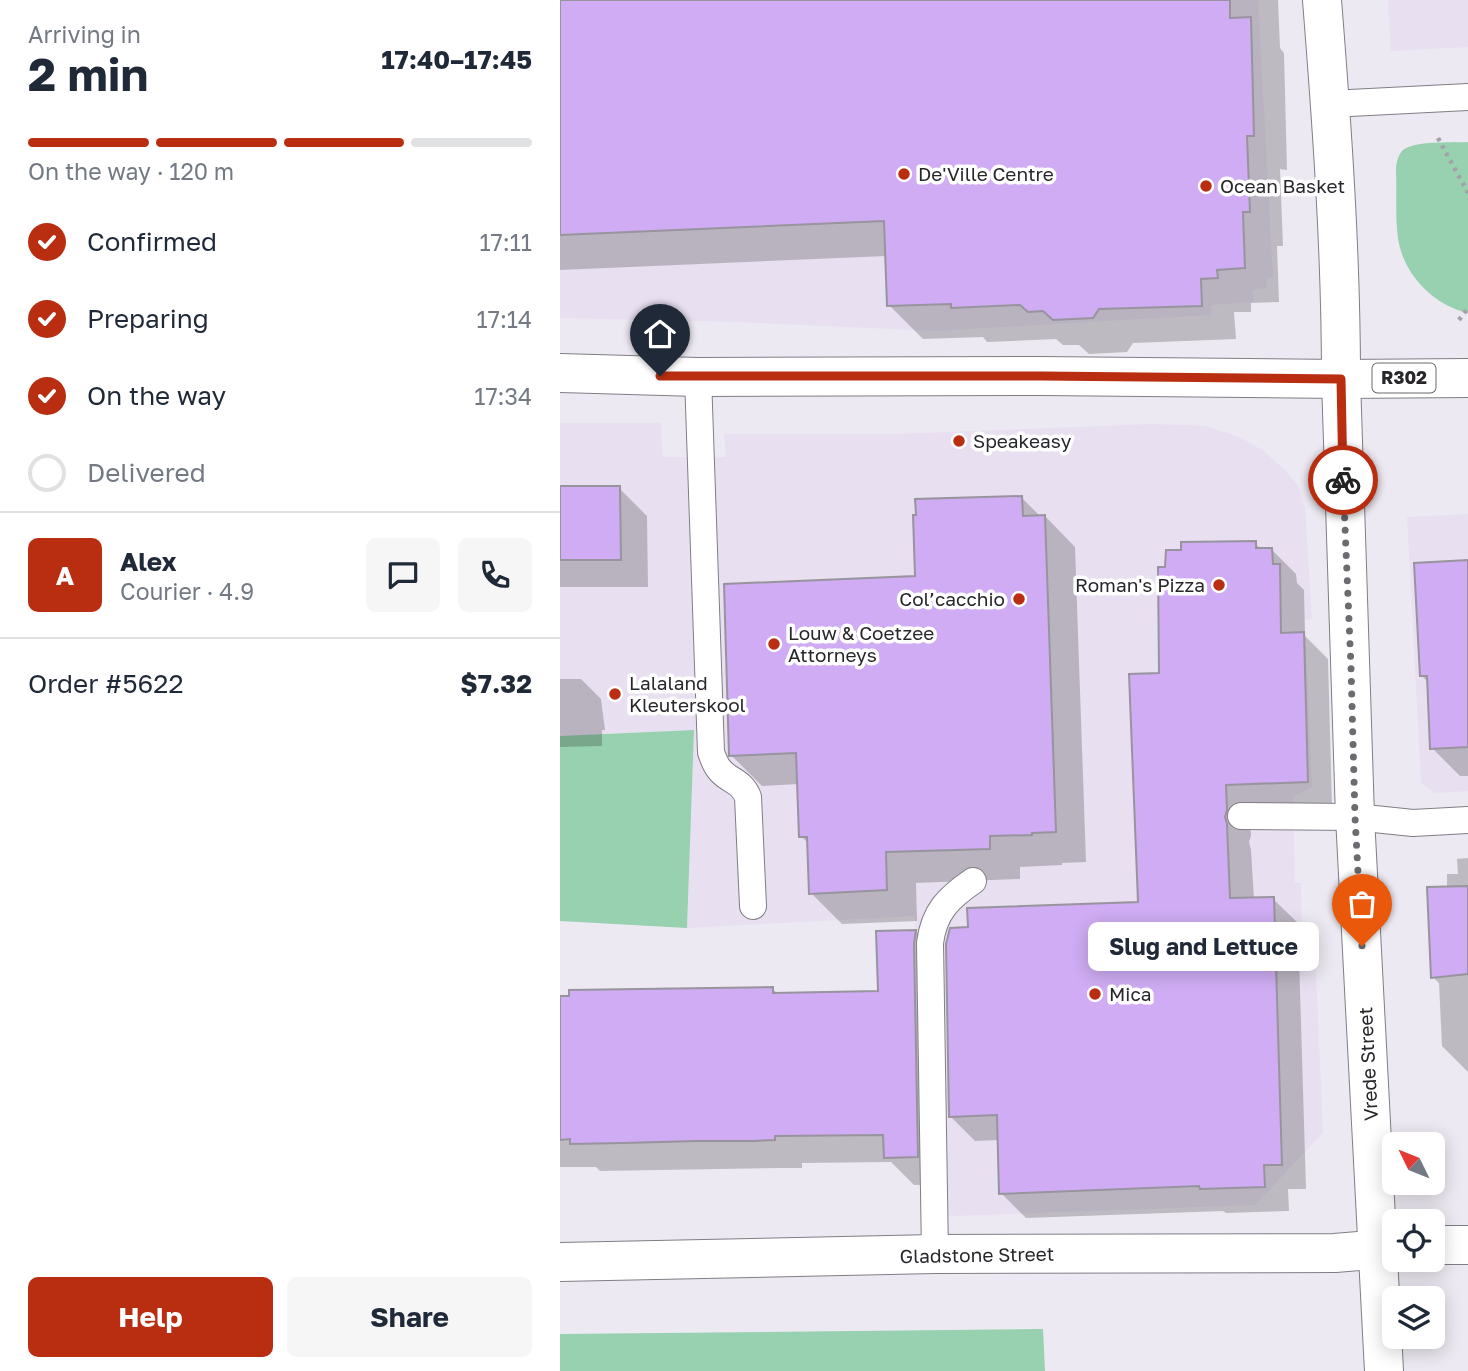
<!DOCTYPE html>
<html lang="en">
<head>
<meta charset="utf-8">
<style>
  :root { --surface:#fff; --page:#f6f6f7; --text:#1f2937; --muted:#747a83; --line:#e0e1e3; --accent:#b92e11 }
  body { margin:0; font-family:"Golos Text",sans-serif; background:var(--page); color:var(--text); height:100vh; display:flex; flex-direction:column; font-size:26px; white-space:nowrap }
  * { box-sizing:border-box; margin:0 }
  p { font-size:23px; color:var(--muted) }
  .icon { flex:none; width:38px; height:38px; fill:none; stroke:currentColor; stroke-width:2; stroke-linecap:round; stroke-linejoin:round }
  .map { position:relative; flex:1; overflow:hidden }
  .panel { display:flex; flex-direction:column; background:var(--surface); width:560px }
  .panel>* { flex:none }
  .needle { width:46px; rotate:313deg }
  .buttons { position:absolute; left:822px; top:1132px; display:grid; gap:14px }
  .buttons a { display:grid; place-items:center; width:63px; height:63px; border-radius:10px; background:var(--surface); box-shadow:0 4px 18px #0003; font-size:35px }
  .pin { position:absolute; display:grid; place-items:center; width:60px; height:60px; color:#fff; margin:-72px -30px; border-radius:50% 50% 50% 0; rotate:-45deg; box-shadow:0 0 7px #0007 }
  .pin .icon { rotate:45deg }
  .courier { position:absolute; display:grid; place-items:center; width:70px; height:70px; margin:-35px; border:5px solid #b92e11; border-radius:50%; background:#fff; color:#222; box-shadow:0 2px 9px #0007 }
  .bubble { position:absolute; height:49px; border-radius:10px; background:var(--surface); box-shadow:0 4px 18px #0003; font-size:23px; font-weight:700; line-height:49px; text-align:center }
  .headline em { font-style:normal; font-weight:700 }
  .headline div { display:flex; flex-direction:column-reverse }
  .headline { display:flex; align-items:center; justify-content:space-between; height:119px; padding:0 28px }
  h1 { font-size:46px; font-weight:700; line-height:52px }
  .bar { display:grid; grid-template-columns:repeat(4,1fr); gap:10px 7px; align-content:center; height:84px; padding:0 28px }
  .bar i { height:9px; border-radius:5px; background:var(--line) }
  .bar .current { background:var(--accent) }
  .bar p { grid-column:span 4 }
  .line { display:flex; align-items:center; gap:18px; padding:0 28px; border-top:2px solid var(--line) }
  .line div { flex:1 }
  .round { display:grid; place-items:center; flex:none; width:74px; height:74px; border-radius:10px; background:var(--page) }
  ol { padding:0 28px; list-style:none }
  li { display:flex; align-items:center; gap:21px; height:77px }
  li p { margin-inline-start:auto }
  li .icon { padding:7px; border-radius:50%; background:var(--accent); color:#fff; stroke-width:4 }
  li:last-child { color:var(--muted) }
  li i { width:38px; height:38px; border:4px solid var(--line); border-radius:50% }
  .action { display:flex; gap:14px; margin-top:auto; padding:14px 28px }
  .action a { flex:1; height:80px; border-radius:10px; background:var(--accent); color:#fff; font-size:28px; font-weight:700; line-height:80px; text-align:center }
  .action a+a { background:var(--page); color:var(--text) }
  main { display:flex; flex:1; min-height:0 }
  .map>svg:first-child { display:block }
</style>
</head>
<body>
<main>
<section class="panel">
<div class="headline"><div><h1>2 min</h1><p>Arriving in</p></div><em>17:40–17:45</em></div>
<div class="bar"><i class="current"></i><i class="current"></i><i class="current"></i><i></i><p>On the way · 120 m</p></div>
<ol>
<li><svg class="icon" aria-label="check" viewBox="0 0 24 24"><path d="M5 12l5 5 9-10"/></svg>Confirmed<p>17:11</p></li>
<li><svg class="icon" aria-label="check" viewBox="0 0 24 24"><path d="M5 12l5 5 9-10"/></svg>Preparing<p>17:14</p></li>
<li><svg class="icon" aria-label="check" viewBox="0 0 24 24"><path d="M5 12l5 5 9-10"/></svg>On the way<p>17:34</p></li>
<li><i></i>Delivered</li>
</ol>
<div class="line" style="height:126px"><b class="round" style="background:var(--accent);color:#fff">A</b><div><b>Alex</b><p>Courier · 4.9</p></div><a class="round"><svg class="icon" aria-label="chat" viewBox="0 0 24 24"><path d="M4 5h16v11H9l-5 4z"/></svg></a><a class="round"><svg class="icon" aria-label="phone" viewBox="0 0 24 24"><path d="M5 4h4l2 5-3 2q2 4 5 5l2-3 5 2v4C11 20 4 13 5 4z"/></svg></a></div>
<div class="line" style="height:91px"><div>Order #5622</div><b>$7.32</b></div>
<div class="action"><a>Help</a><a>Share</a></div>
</section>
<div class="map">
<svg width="908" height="1371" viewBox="0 0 908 1371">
  <rect width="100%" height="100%" fill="#ede9f2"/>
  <g fill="#e8e0f1">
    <path d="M 0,0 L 698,0 L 713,277 L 706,278 L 707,288 L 693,290 L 694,302 L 651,305 L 651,315 L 376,331 L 176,322 L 0,318 Z"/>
    <path d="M 828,0 L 908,0 L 908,47 L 831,51 Z"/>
    <path d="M 0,423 L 101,423 L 103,457 L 166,457 L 164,434 L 338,434 L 593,424 L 647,426 L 681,438 L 704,451 L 724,469 L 737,484 L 745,507 L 752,619 L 745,620 L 752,787 L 733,797 L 735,883 L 741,883 L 742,935 L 755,946 L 763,1133 L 695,1205 L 366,1217 L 355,916 L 127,928 L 134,730 L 0,736 Z"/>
    <path d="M 908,514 L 908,791 L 875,793 L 861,783 L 847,517 Z"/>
  </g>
  <g fill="#97d1b0">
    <path d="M 908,142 L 908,313 C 873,305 843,274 838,238 C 835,217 837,194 836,172 C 836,165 837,157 842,151 C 853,140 893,143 908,142 Z"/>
    <path d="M 134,730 L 127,928 L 0,921 L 0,736 Z"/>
    <path d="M 483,1329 L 485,1371 L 0,1371 L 0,1334 Z"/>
  </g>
  <g fill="#0003">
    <path d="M 0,0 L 718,0 L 720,48 L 724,53 L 727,170 L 720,169 L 723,246 L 717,246 L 719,302 L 691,303 L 691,312 L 674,312 L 676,339 L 573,343 L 567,352 L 529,354 L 519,345 L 503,345 L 496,339 L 427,342 L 423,337 L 363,339 L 329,305 L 327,256 L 0,270 Z"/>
    <path d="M 0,488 L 59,488 L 87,516 L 88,587 L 0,587 Z"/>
    <path d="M 461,497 L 481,517 L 485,516 L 515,547 L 526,862 L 502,863 L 502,865 L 460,867 L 460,879 L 356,883 L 357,921 L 282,924 L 251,893 L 250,845 L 241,836 L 239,784 L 202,786 L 171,755 L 357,578 Z"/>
    <path d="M 695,543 L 702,550 L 711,549 L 736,574 L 737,583 L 744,590 L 745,636 L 768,659 L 772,806 L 690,809 L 691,836 L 689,842 L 691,850 L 694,899 L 713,899 L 738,923 L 746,1189 L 728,1189 L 729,1211 L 666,1213 L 663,1211 L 466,1218 L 441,1193 L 439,1140 L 415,1141 L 390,1116 L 579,903 L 601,674 Z"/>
    <path d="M 908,562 L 908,776 L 900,776 L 872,748 L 869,683 L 861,675 Z"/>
    <path d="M 0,679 L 21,679 L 41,699 L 45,730 L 42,730 L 42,746 L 0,747 Z"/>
    <path d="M 908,858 L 908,1072 L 882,1046 L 879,983 L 873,977 L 887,888 L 887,874 L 898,874 L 897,859 Z"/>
    <path d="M 356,931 L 383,959 L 381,972 L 385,1184 L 354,1185 L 331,1162 L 242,1163 L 242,1168 L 222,1168 L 40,1171 L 36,1167 L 0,1167 L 0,998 L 213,989 L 218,994 L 320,993 Z"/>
  </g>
  <g fill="#cfacf3" stroke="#98949d" stroke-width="2">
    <path d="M 0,0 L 670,0 L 670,18 L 691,17 L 694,136 L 687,136 L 690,212 L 683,212 L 685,268 L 657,270 L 658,278 L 641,279 L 642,306 L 539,309 L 533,318 L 493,320 L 483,311 L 468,312 L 460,305 L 391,308 L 391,304 L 327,306 L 324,221 L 0,235 Z"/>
    <path d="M 0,486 L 60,486 L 61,560 L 0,560 Z"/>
    <path d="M 462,496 L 463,516 L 485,515 L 496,832 L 472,833 L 472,835 L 430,836 L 430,849 L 326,852 L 327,890 L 249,894 L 247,837 L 239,837 L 236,753 L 169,756 L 164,584 L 355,576 L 353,515 L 356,515 L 355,499 Z"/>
    <path d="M 696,541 L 696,548 L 712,548 L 713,564 L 720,564 L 721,633 L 744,632 L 748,782 L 666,785 L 667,810 L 665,817 L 667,824 L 670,898 L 714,897 L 722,1165 L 704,1165 L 705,1187 L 640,1189 L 639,1186 L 439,1194 L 437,1115 L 389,1117 L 386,944 L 390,928 L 408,927 L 407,908 L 578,902 L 569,674 L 599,673 L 598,567 L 605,567 L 606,550 L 621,550 L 621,542 Z"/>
    <path d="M 908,560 L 908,747 L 870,749 L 867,676 L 860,676 L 854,563 Z"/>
    <path d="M 908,886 L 908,974 L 871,978 L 867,887 Z"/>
    <path d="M 356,930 L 354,943 L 358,1157 L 324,1158 L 323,1135 L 215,1136 L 215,1140 L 193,1141 L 137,1141 L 63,1143 L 10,1144 L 10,1139 L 0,1140 L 0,996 L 9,996 L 9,990 L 213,987 L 213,993 L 318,991 L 316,931 Z"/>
  </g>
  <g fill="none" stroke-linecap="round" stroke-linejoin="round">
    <defs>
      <g id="service">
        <path d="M 770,104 L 908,97"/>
        <path d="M 138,377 L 151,752 C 153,758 155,764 159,769 C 168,781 181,780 188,797 L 193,906"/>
        <path d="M 681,816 L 795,817 L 853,823 L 908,820"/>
        <path d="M 375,1254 L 370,943 C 374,912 388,898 413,881"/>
      </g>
      <g id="minor">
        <path d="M 781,379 L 795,817 L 824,1371"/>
        <path d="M 873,1245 L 908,1245"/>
        <path d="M 0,1262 L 375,1254 L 775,1253 L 835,1248"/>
      </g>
      <path id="secondary" d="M 0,373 L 138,377 L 481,376 L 781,379"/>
      <path id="primary" d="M 762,0 C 772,126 781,252 781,379 L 908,378"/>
    </defs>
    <use href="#service" stroke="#817d85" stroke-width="28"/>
    <use href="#minor" stroke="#817d85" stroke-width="40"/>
    <use href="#secondary" stroke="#817d85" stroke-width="40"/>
    <use href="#primary" stroke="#817d85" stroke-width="40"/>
    <g stroke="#a4a1a8" stroke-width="4.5" stroke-dasharray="3.5 5" stroke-linecap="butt">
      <path d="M 878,138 L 908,193"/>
      <path d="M 899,320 L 908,308"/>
    </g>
    <use href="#service" stroke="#fff" stroke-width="26"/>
    <use href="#minor" stroke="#fff" stroke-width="38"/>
    <use href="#secondary" stroke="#fff" stroke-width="38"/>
    <use href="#primary" stroke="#fff" stroke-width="38"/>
  </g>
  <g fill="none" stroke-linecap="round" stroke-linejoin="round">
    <path stroke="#6d6a70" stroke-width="7" stroke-dasharray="0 12.6" d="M 783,480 L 791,667 L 795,817 L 802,946"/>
    <path stroke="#b92e11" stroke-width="9" d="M 100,376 L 481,376 L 781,379 L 783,480"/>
  </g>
  <g fill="#b92e11" stroke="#fff" stroke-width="2.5">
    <circle cx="344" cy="174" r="7"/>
    <circle cx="646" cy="186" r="7"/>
    <circle cx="399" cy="441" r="7"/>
    <circle cx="659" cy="585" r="7"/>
    <circle cx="459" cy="599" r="7"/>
    <circle cx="214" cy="644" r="7"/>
    <circle cx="55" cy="694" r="7"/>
    <circle cx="535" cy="994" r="7"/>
  </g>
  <g text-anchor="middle" stroke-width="7" stroke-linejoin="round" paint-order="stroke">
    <rect fill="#fff" stroke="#68676a" stroke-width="2" x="812.5" y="363.5" width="63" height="29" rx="5"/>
    <g font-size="18" font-weight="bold" fill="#28262a">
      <text x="844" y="384">R302</text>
    </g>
    <g font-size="19" fill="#28262a" stroke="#fff" text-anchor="start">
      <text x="358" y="181">De'Ville Centre</text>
      <text x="660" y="193">Ocean Basket</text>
      <text x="413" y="448">Speakeasy</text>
      <text x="645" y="592" text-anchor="end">Roman's Pizza</text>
      <text x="445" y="606" text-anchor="end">Col’cacchio</text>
      <text x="228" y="640">Louw &amp; Coetzee<tspan x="228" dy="22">Attorneys</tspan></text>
      <text x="69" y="690">Lalaland<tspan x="69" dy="22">Kleuterskool</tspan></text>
      <text x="549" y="1001">Mica</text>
    </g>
    <g font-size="19" fill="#28262a" stroke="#fff">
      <text transform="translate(808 1064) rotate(-93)" y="7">Vrede Street</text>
      <text transform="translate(417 1255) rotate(-1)" y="7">Gladstone Street</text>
    </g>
  </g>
</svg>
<div class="buttons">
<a><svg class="needle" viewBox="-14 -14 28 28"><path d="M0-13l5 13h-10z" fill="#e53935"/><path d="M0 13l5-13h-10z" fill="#747a83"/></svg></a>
<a><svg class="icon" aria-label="locate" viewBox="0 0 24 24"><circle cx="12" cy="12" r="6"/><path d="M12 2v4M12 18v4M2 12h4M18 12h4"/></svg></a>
<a><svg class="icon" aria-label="layers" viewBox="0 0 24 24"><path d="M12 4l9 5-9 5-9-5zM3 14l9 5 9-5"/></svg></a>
</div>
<div class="pin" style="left:802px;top:946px;background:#ea580c"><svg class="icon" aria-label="bag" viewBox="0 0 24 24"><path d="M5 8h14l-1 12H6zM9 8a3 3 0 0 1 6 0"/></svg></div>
<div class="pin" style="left:100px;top:376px;background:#1f2937"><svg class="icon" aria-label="home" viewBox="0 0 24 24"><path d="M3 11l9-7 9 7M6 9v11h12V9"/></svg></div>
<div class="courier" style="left:783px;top:480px"><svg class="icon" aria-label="bike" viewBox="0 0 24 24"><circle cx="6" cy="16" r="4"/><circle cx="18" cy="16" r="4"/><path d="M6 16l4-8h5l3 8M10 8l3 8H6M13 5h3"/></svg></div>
<div class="bubble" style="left:528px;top:922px;width:231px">Slug and Lettuce</div>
</div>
</main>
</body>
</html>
